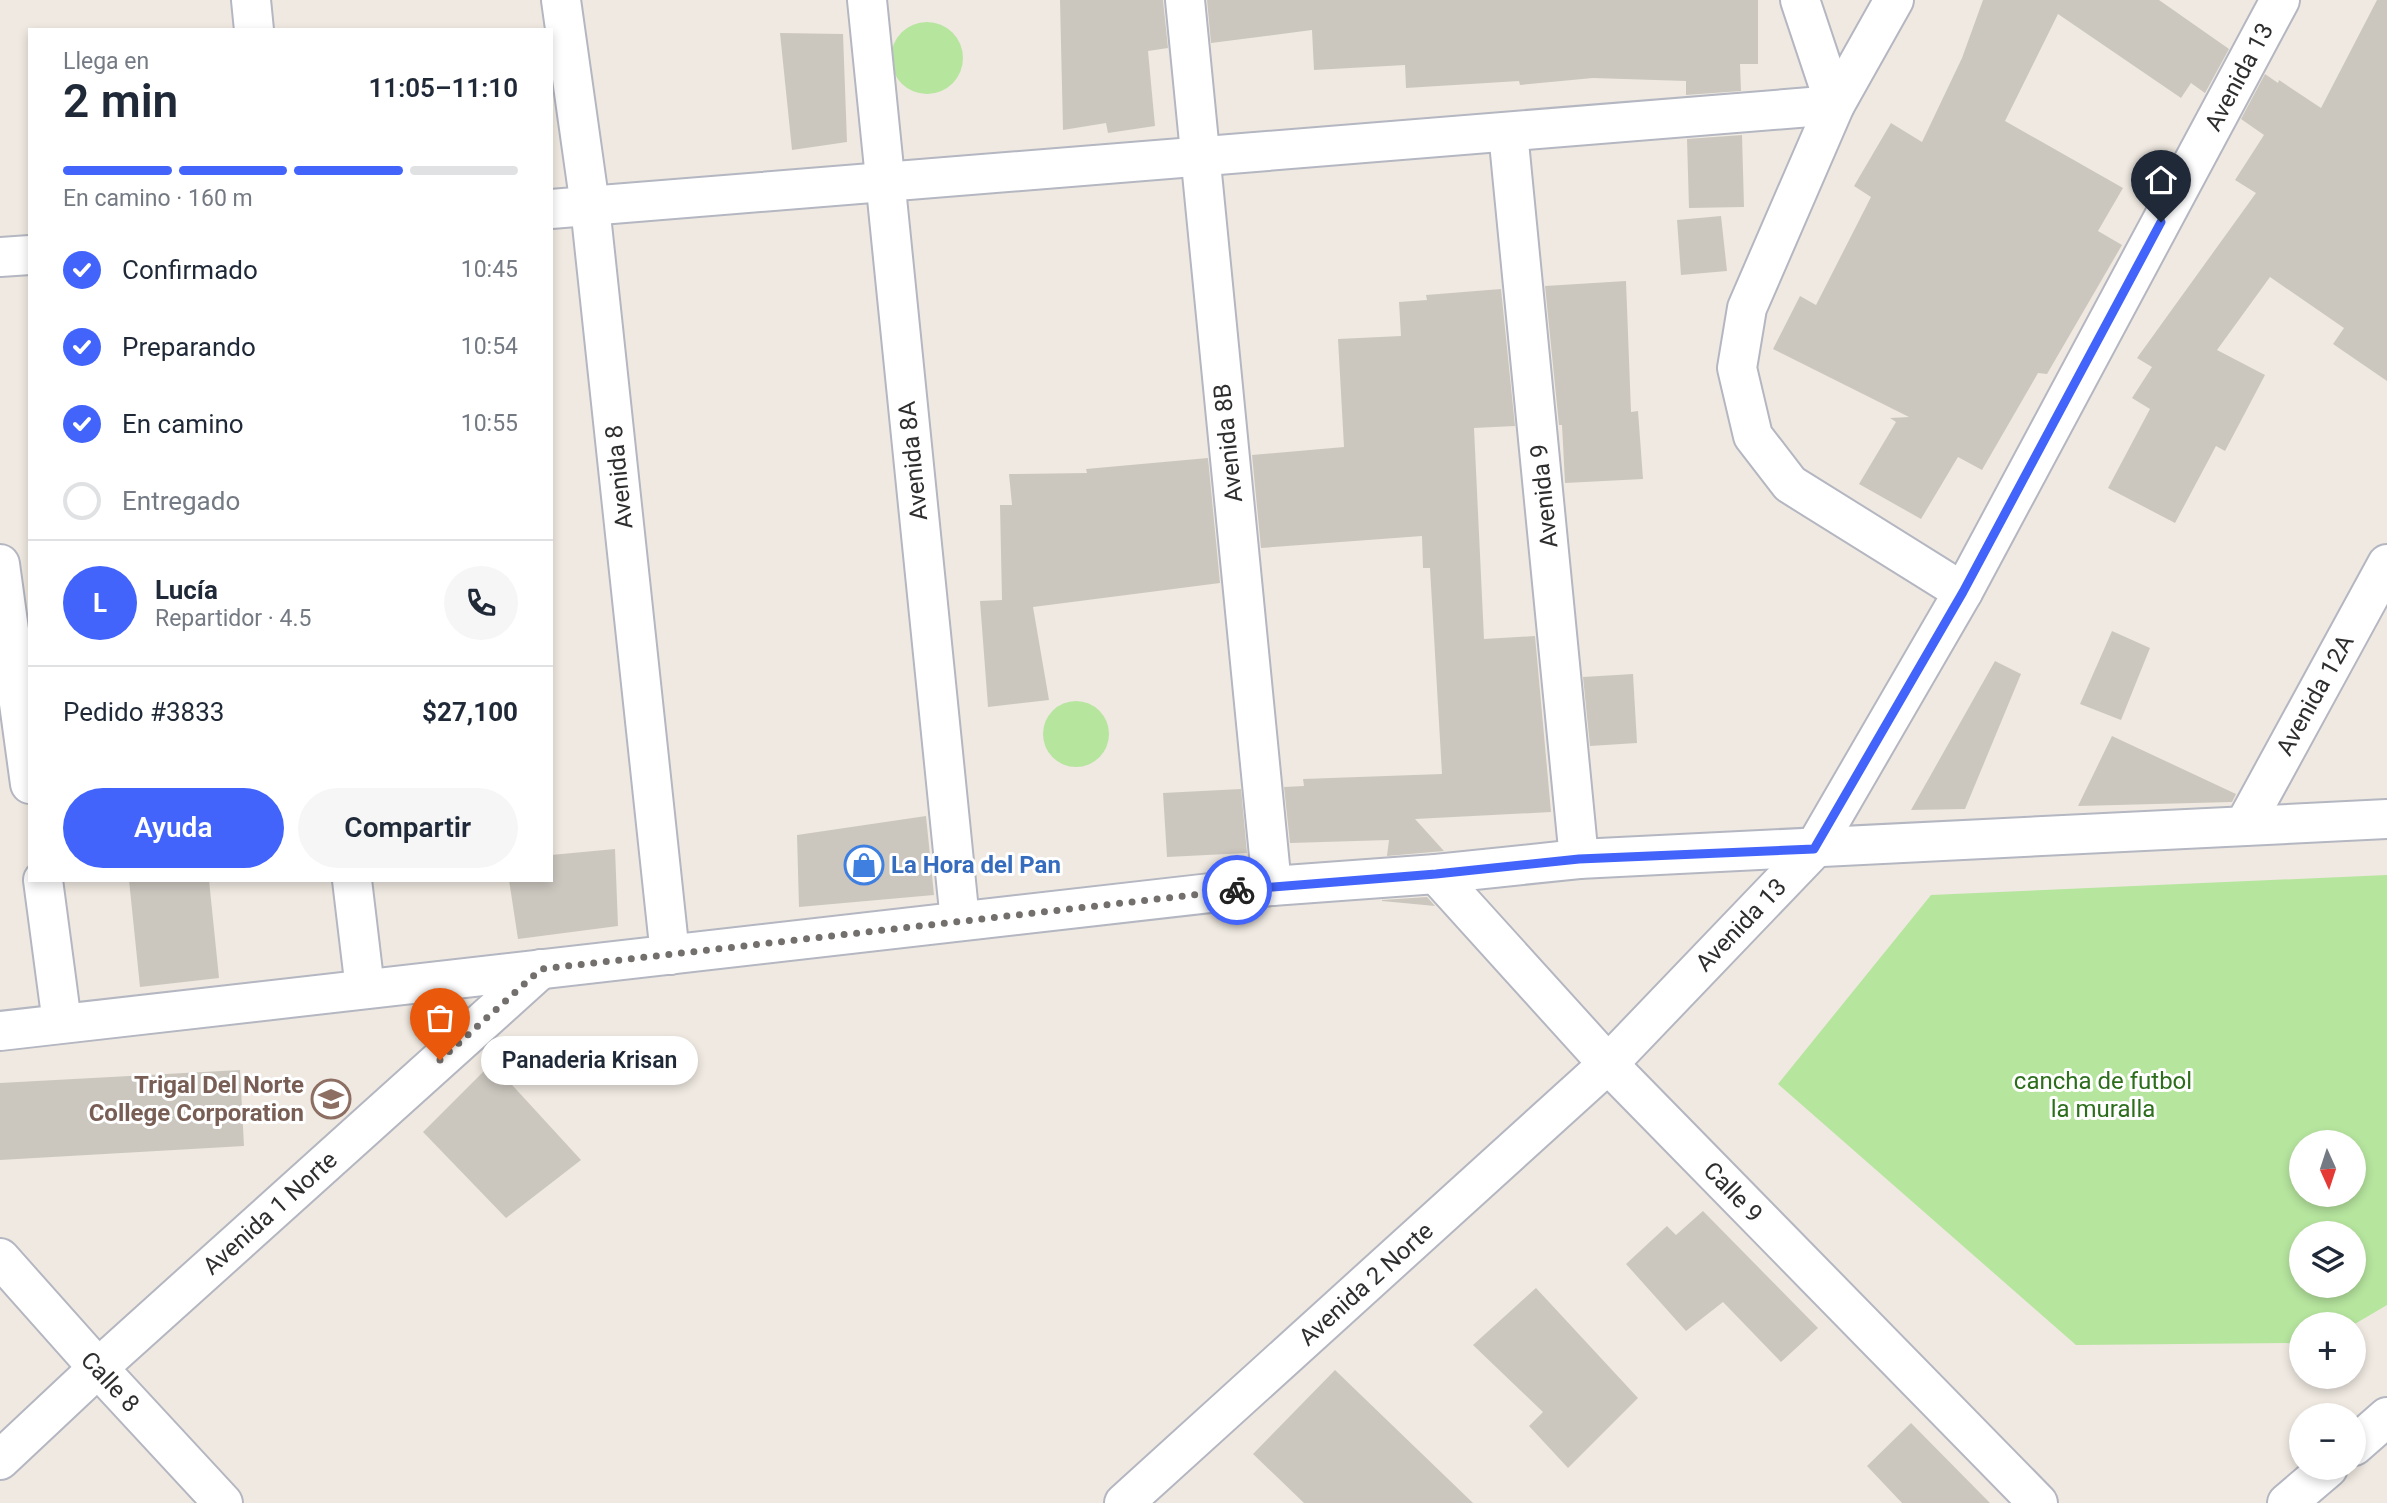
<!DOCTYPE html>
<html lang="es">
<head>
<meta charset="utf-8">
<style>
  :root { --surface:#fff; --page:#f6f6f7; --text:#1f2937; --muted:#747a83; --line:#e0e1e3; --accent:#4264fb }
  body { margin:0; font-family:Roboto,sans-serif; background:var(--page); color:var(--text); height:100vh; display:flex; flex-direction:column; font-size:26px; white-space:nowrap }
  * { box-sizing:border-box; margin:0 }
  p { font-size:23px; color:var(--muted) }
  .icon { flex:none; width:38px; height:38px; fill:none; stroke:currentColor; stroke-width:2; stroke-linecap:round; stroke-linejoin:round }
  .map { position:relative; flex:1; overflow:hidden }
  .panel { position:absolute; left:28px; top:28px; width:525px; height:854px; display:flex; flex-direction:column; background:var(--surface); border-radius:0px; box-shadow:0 4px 10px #0003 }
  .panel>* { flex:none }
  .needle { width:46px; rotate:177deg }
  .fabs { position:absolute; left:2289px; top:1130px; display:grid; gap:14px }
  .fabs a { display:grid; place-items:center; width:77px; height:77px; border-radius:50%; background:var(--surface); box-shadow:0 4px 10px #0003; font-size:35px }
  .pin { position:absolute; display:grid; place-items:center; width:60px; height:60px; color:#fff; margin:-72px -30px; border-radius:50% 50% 50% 0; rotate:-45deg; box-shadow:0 0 7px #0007 }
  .pin .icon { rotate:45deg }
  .courier { position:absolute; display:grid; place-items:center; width:70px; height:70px; margin:-35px; border:5px solid #4264fb; border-radius:50%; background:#fff; color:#222; box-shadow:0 2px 9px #0007 }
  .bubble { position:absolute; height:49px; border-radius:24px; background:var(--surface); box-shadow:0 4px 10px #0003; font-size:23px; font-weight:600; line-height:49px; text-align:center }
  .summary em { font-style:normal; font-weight:600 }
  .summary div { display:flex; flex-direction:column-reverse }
  .summary { display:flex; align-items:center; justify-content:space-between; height:119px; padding:0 35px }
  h1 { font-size:46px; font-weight:600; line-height:52px }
  .bar { display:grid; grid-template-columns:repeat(4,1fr); gap:10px 7px; align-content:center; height:84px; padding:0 35px }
  .bar i { height:9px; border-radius:5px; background:var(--line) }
  .bar .selected { background:var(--accent) }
  .bar p { grid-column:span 4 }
  .line { display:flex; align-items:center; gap:18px; padding:0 35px; border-top:2px solid var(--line) }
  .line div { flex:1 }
  .round { display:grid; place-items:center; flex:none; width:74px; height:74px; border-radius:37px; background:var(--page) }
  ol { padding:0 35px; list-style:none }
  li { display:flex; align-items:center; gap:21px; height:77px }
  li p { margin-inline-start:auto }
  li .icon { padding:7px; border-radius:50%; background:var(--accent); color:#fff; stroke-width:4 }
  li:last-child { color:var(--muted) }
  li i { width:38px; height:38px; border:4px solid var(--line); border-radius:50% }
  .button { display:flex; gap:14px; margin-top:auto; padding:14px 35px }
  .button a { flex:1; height:80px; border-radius:42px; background:var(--accent); color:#fff; font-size:28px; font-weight:600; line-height:80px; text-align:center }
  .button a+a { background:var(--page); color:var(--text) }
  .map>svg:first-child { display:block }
</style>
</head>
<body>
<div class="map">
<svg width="2387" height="1503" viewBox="0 0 2387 1503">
  <rect width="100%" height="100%" fill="#efe9e1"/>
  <g fill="#b6e59e" fill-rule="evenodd">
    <circle cx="927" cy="58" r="36"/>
    <circle cx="1076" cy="734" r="33"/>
    <path d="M 2387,875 L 2387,1305 L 2353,1325 L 2301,1325 L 2301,1343 L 2076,1345 L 1778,1084 L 1931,895 ZM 2301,1143 L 2354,1143 L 2354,1195 L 2301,1195 ZM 2301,1234 L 2354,1234 L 2354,1286 L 2301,1286 Z"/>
  </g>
  <g fill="#cbc7bf">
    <path d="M 1060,0 L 1163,0 L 1168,48 L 1148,51 L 1155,126 L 1108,133 L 1106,123 L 1063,130 Z"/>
    <path d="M 1207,0 L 1758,0 L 1758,64 L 1740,64 L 1741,91 L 1686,95 L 1686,81 L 1593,78 L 1520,85 L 1519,81 L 1406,88 L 1405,65 L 1314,70 L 1312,30 L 1211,43 Z"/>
    <path d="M 1983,0 L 2159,0 L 2229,49 L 2205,93 L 2191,83 L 2181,98 L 2058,14 L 2005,121 L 2123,188 L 2098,231 L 2122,245 L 2047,374 L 2038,373 L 1982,470 L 1958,457 L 1921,519 L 1859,484 L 1896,422 L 1890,418 L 1909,417 L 1773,349 L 1800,296 L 1816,305 L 1871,197 L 1854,186 L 1891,123 L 1922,142 L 1962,58 Z"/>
    <path d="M 2377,0 L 2387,0 L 2387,381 L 2333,344 L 2344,328 L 2270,277 L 2217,350 L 2265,375 L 2225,451 L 2216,446 L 2175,523 L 2108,488 L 2150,409 L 2132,398 L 2152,367 L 2137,358 L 2256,193 L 2235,180 L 2264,135 L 2241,119 L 2265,74 L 2278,83 L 2279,80 L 2321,108 Z"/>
    <path d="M 780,33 L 843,34 L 847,142 L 792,150 Z"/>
    <path d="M 1742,135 L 1744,207 L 1689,208 L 1687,139 Z"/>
    <path d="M 1721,216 L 1727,271 L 1681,275 L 1677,220 Z"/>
    <path d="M 1626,281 L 1631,412 L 1638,411 L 1643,479 L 1565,483 L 1562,425 L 1559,425 L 1545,286 Z"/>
    <path d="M 1501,289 L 1515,426 L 1474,428 L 1484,639 L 1535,636 L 1551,812 L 1415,819 L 1444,851 L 1387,856 L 1389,840 L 1290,843 L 1284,787 L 1304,786 L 1303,779 L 1442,774 L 1430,568 L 1423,568 L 1422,536 L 1261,548 L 1252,455 L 1344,447 L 1338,339 L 1401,336 L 1399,302 L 1427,300 L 1426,295 Z"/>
    <path d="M 1208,458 L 1220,583 L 1033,607 L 1049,700 L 988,707 L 980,601 L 1002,600 L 1000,505 L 1012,505 L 1009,474 L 1087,473 L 1086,469 Z"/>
    <path d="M 2112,631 L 2150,648 L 2121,720 L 2080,704 Z"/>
    <path d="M 1995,661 L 2021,674 L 1965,809 L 1911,810 Z"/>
    <path d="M 1633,674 L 1637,743 L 1590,746 L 1583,677 Z"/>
    <path d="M 2112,736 L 2236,794 L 2232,802 L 2078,806 Z"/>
    <path d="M 1241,789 L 1247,853 L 1167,857 L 1163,793 Z"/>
    <path d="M 926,816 L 934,895 L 799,907 L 797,835 Z"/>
    <path d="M 615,849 L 618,926 L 518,939 L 509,880 L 551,880 L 551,855 Z"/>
    <path d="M 129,880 L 209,880 L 219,978 L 140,987 Z"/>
    <path d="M 1427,897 L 1435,906 L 1382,901 L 1382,900 Z"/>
    <path d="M 492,1063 L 581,1160 L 506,1218 L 423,1132 Z"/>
    <path d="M 240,1070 L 244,1146 L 0,1160 L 0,1083 Z"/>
    <path d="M 1703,1211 L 1818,1328 L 1781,1362 L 1723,1302 L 1686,1331 L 1626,1264 L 1667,1226 L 1676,1235 Z"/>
    <path d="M 1536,1288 L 1638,1398 L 1568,1468 L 1529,1426 L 1543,1412 L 1473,1345 Z"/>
    <path d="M 1335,1370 L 1473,1503 L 1304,1503 L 1253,1454 Z"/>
    <path d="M 1911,1423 L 1990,1503 L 1902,1503 L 1867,1466 Z"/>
  </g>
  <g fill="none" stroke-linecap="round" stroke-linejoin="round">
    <defs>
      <g id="minor">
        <path d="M 251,0 L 254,30"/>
        <path d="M 561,0 L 590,206 L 670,955"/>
        <path d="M 867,0 L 960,921"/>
        <path d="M 1185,0 L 1272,886"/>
        <path d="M 1894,0 L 1835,105 L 1747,308 L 1737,368 L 1753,436 L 1790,484 L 1963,592"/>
        <path d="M 1508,132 L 1579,859"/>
        <path d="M 551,209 L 1835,105 L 1800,0"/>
        <path d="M 0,257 L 30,255"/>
        <path d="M 0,564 L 30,784"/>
        <path d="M 2244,826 L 2387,564"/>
        <path d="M 1436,874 L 1608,1064 L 2038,1503"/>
        <path d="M 43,880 L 62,1023"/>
        <path d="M 352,880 L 365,989"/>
        <path d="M 0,1031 L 1272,886 L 1436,874 L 1579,859 L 2387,819"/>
        <path d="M 0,1258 L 98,1368 L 223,1503"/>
        <path d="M 2354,1446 L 2387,1417"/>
        <path d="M 0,1460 L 98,1368 L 541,969"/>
        <path d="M 1124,1503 L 1608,1064 L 1814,849 L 1963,592 L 2280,0"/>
        <path d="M 2287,1503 L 2328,1468"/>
      </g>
    </defs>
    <use href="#minor" stroke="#b4b7c1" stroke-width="42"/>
    <use href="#minor" stroke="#fff" stroke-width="38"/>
  </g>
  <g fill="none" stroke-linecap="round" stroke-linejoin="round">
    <path stroke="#726f6d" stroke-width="7" stroke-dasharray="0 12.6" d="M 440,1060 L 541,969 L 1237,890"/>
    <path stroke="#4264fb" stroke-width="9" d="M 1237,890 L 1436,874 L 1579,859 L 1814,849 L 1963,592 L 2161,222"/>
  </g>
  <defs>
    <symbol id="shop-ring" viewBox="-11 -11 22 22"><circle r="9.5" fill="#fff" stroke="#3f7fe0" stroke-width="1.5"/><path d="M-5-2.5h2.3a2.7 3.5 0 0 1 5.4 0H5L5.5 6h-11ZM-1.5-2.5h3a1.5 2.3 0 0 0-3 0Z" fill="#3f7fe0"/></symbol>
    <symbol id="university-ring" viewBox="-11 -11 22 22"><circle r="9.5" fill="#fff" stroke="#8d6e63" stroke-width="1.5"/><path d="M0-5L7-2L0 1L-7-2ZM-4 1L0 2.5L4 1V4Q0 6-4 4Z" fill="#8d6e63"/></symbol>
  </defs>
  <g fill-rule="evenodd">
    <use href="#shop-ring" x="842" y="843" width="44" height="44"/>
    <use href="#university-ring" x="309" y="1077" width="44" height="44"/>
  </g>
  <g text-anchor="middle" stroke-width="6" stroke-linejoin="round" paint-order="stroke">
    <g font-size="24" fill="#2e2e2e" stroke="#fff">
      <text transform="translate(2239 77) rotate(-62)" y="8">Avenida 13</text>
      <text transform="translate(1228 443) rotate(-96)" y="8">Avenida 8B</text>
      <text transform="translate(913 461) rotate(-96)" y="8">Avenida 8A</text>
      <text transform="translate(619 477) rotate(-96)" y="8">Avenida 8</text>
      <text transform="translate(1544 496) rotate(-96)" y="8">Avenida 9</text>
      <text transform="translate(2315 695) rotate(-61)" y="8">Avenida 12A</text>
      <text transform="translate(1741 925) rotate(-46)" y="8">Avenida 13</text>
      <text transform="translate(1733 1192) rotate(46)" y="8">Calle 9</text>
      <text transform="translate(270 1213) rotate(-42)" y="8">Avenida 1 Norte</text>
      <text transform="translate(1366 1284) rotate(-42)" y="8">Avenida 2 Norte</text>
      <text transform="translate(110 1382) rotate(47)" y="8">Calle 8</text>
    </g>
    <g font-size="24" font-weight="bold" fill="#366cbe" stroke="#fff" text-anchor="start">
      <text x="891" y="873">La Hora del Pan</text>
    </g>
    <g font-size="24" fill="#2c6e1b" stroke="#fff">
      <text x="2103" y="1089">cancha de futbol<tspan x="2103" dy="28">la muralla</tspan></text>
    </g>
    <g font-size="24" font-weight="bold" fill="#785e54" stroke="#fff" text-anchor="end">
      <text x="304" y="1093">Trigal Del Norte<tspan x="304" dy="28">College Corporation</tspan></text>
    </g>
  </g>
</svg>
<div class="fabs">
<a><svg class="needle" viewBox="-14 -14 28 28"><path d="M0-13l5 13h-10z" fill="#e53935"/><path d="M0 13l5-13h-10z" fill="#747a83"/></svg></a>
<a><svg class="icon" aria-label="layers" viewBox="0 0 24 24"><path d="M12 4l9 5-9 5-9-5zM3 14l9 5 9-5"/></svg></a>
<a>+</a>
<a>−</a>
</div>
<div class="pin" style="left:440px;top:1060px;background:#ea580c"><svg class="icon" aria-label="bag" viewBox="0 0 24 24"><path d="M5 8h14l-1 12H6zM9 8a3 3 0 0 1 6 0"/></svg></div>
<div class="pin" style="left:2161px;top:222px;background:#1f2937"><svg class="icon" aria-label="home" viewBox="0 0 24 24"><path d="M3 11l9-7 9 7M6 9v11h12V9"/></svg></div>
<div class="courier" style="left:1237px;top:890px"><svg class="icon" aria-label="bike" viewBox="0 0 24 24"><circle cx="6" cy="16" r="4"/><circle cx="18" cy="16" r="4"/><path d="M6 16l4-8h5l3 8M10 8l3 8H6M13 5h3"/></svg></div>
<div class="bubble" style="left:481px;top:1036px;width:217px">Panaderia Krisan</div>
<section class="panel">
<div class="summary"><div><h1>2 min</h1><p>Llega en</p></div><em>11:05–11:10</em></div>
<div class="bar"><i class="selected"></i><i class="selected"></i><i class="selected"></i><i></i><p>En camino · 160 m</p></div>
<ol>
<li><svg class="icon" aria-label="check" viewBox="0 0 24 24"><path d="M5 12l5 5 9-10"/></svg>Confirmado<p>10:45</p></li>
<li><svg class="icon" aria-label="check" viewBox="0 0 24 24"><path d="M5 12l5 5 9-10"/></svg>Preparando<p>10:54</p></li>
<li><svg class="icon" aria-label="check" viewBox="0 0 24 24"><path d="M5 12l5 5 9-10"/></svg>En camino<p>10:55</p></li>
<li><i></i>Entregado</li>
</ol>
<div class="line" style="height:126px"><b class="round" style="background:var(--accent);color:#fff">L</b><div><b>Lucía</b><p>Repartidor · 4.5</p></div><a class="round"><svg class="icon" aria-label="phone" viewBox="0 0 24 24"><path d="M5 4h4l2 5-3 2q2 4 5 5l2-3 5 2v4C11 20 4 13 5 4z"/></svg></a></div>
<div class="line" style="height:91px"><div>Pedido #3833</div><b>$27,100</b></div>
<div class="button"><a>Ayuda</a><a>Compartir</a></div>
</section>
</div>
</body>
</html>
